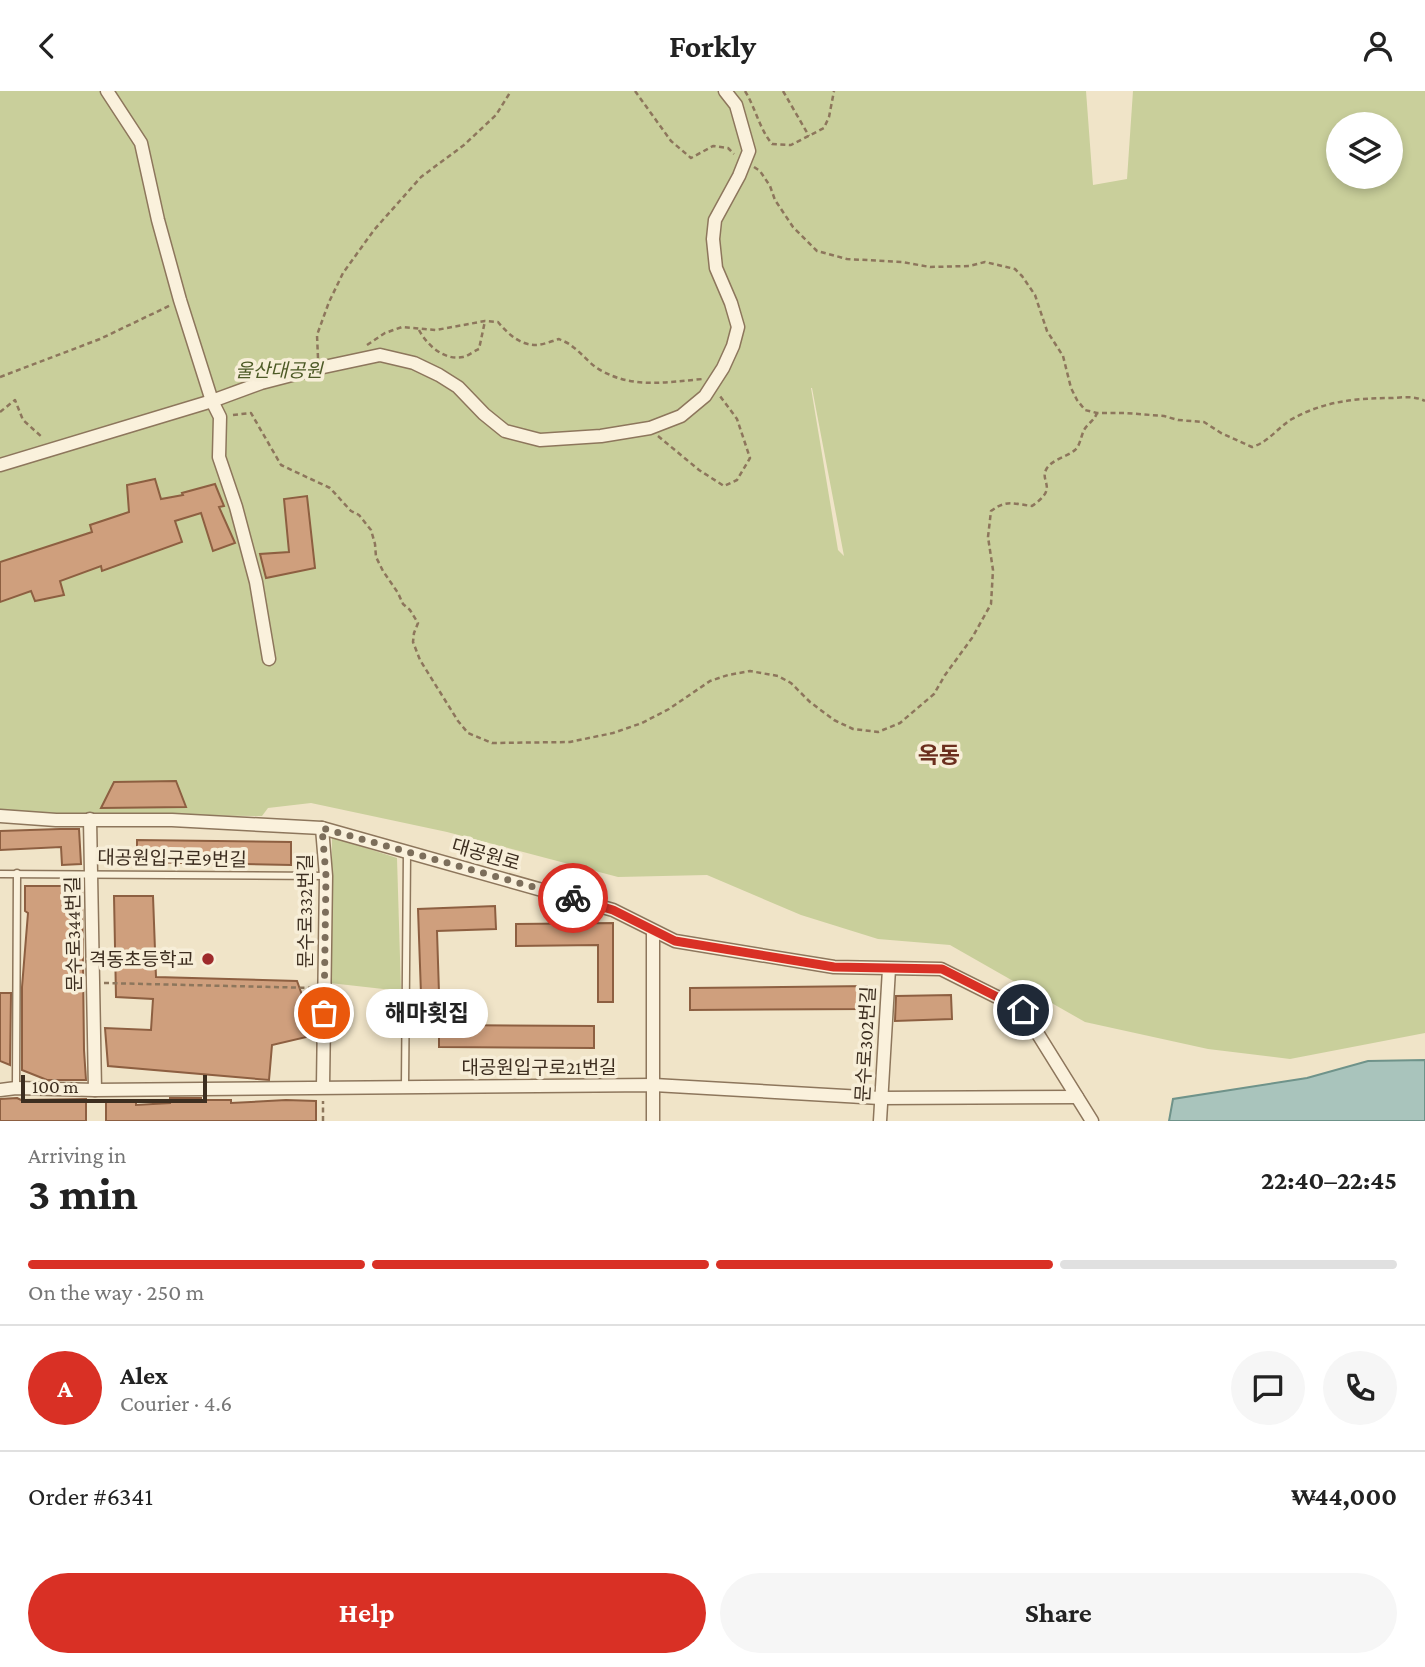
<!DOCTYPE html>
<html lang="en">
<head>
<meta charset="utf-8">
<style>
  :root { --surface:#fff; --page:#f6f6f6; --text:#222; --muted:#767676; --line:#e0e0e0; --accent:#d93025 }
  body { margin:0; font-family:"Crimson Pro","Noto Sans KR",serif; background:var(--page); color:var(--text); height:100vh; display:flex; flex-direction:column; font-size:26px; white-space:nowrap }
  * { box-sizing:border-box; margin:0 }
  p { font-size:23px; color:var(--muted) }
  .icon { flex:none; width:38px; height:38px; fill:none; stroke:currentColor; stroke-width:2; stroke-linecap:round; stroke-linejoin:round }
  .map { position:relative; height:1030px; overflow:hidden }
  .sheet { display:flex; flex-direction:column; background:var(--surface); flex:1 }
  .sheet>* { flex:none }
  .tools { position:absolute; left:1326px; top:21px; display:grid; gap:14px }
  .tools a { display:grid; place-items:center; width:77px; height:77px; border-radius:50%; background:var(--surface); box-shadow:0 4px 10px #0003; font-size:35px }
  .scale { position:absolute; left:21px; bottom:18px; width:186px; box-sizing:border-box; padding-left:7px; border:4px solid #3d2e20; border-top:0; font-size:19px; line-height:24px; white-space:nowrap; color:#3d2e20; -webkit-text-stroke:5px #f7eed8; paint-order:stroke }
  .pin { position:absolute; display:grid; place-items:center; width:60px; height:60px; color:#fff; margin:-30px; border:4px solid #fff; border-radius:50%; box-shadow:0 2px 7px #0007 }
  .courier { position:absolute; display:grid; place-items:center; width:70px; height:70px; margin:-35px; border:5px solid #d93025; border-radius:50%; background:#fff; color:#222; box-shadow:0 2px 9px #0007 }
  .bubble { position:absolute; height:49px; border-radius:24px; background:var(--surface); box-shadow:0 4px 10px #0003; font-size:23px; font-weight:700; line-height:49px; text-align:center }
  .summary em { font-style:normal; font-weight:700 }
  .summary div { display:flex; flex-direction:column-reverse }
  .summary { display:flex; align-items:center; justify-content:space-between; height:119px; padding:0 28px }
  h1 { font-size:46px; font-weight:700; line-height:52px }
  .bar { display:grid; grid-template-columns:repeat(4,1fr); gap:10px 7px; align-content:center; height:84px; padding:0 28px }
  .bar i { height:9px; border-radius:5px; background:var(--line) }
  .bar .on { background:var(--accent) }
  .bar p { grid-column:span 4 }
  .line { display:flex; align-items:center; gap:18px; padding:0 28px; border-top:2px solid var(--line) }
  .line div { flex:1 }
  .round { display:grid; place-items:center; flex:none; width:74px; height:74px; border-radius:37px; background:var(--page) }
  .cta { display:flex; gap:14px; margin-top:auto; padding:14px 28px }
  .cta a { flex:1; height:80px; border-radius:42px; background:var(--accent); color:#fff; font-size:28px; font-weight:700; line-height:80px; text-align:center }
  .cta a+a { background:var(--page); color:var(--text) }
  header { display:flex; justify-content:space-between; align-items:center; height:91px; padding:0 28px; background:var(--surface); font-size:32px; font-weight:700 }
  .map>svg:first-child { display:block }
</style>
</head>
<body>
<header><svg class="icon" aria-label="back" viewBox="0 0 24 24"><path d="M15 5l-7 7 7 7"/></svg>Forkly<svg class="icon" aria-label="person" viewBox="0 0 24 24"><circle cx="12" cy="8" r="4"/><path d="M4 21q1-7 8-7t8 7"/></svg></header>
<div class="map">
<svg width="1425" height="1030" viewBox="0 0 1425 1030">
  <rect width="100%" height="100%" fill="#f0e4c8"/>
  <g fill="#c9cf9b" fill-rule="evenodd">
    <path d="M 0,0 L 1086,0 L 1093,94 L 1127,88 L 1133,0 L 1425,0 L 1425,942 L 1290,968 L 1208,958 L 1085,931 L 950,854 L 878,848 L 801,824 L 707,784 L 618,786 L 447,741 L 311,712 L 268,717 L 262,725 L 52,723 L 0,719 ZM 1339,33 L 1391,33 L 1391,86 L 1339,86 ZM 811,297 L 812,297 L 844,465 L 838,459 Z"/>
    <path d="M 332,746 L 397,767 L 401,900 L 330,892 Z"/>
  </g>
  <path fill="#a9c4bc" stroke="#6f938a" stroke-width="2" d="M 1425,969 L 1425,1030 L 1169,1030 L 1173,1008 L 1307,987 L 1368,970 Z"/>
  <g fill="#cf9f7d" stroke="#8d5f41" stroke-width="2">
    <path d="M 155,388 L 161,408 L 183,404 L 182,402 L 215,393 L 224,415 L 219,416 L 235,452 L 213,460 L 201,422 L 175,430 L 182,451 L 102,480 L 101,475 L 60,490 L 64,504 L 35,510 L 31,500 L 0,511 L 0,471 L 92,441 L 90,434 L 129,421 L 127,394 Z"/>
    <path d="M 307,405 L 315,477 L 266,487 L 260,463 L 289,461 L 284,408 Z"/>
    <path d="M 176,690 L 186,716 L 101,717 L 114,691 Z"/>
    <path d="M 60,738 L 79,738 L 81,773 L 62,774 L 61,756 L 0,759 L 0,740 Z"/>
    <path d="M 137,749 L 291,751 L 291,774 L 137,771 Z"/>
    <path d="M 64,792 L 82,793 L 84,959 L 86,989 L 47,989 L 22,979 L 22,896 L 28,822 L 25,820 L 25,795 L 64,795 Z"/>
    <path d="M 114,805 L 153,805 L 156,886 L 297,890 L 315,940 L 315,944 L 272,954 L 269,989 L 108,975 L 105,937 L 151,939 L 153,908 L 116,906 Z"/>
    <path d="M 495,815 L 496,838 L 437,840 L 439,902 L 421,903 L 418,818 Z"/>
    <path d="M 613,832 L 613,911 L 598,911 L 598,854 L 516,855 L 516,833 Z"/>
    <path d="M 867,895 L 867,918 L 690,919 L 690,897 Z"/>
    <path d="M 0,902 L 11,902 L 10,974 L 0,970 Z"/>
    <path d="M 951,904 L 952,928 L 895,930 L 896,905 Z"/>
    <path d="M 439,934 L 594,935 L 594,957 L 439,956 Z"/>
    <path d="M 17,1007 L 21,1009 L 86,1008 L 86,1030 L 0,1030 L 0,1008 Z"/>
    <path d="M 170,1007 L 201,1007 L 201,1009 L 231,1009 L 231,1012 L 286,1009 L 316,1010 L 316,1030 L 106,1030 L 106,1009 L 136,1010 L 136,1014 L 170,1012 Z"/>
  </g>
  <g fill="none" stroke-linecap="round" stroke-linejoin="round">
    <defs>
      <g id="lane">
        <path d="M 0,783 L 326,785"/>
        <path d="M 405,995 L 407,762"/>
        <path d="M 16,997 L 17,782"/>
      </g>
      <g id="street">
        <path d="M 107,0 L 141,52 L 158,129 L 180,209 L 212,310 L 220,326 L 219,366 L 236,416 L 256,491 L 269,568"/>
        <path d="M 0,374 L 212,310 L 261,292 L 319,277 L 380,264 L 414,272 L 439,284 L 458,296 L 484,323 L 505,340 L 540,349 L 601,345 L 650,337 L 681,325 L 705,305 L 723,277 L 733,255 L 738,236 L 731,212 L 716,177 L 713,148 L 715,129 L 739,85 L 749,60 L 736,14 L 725,0"/>
        <path d="M 0,725 L 56,729 L 172,729 L 322,737 L 613,819 L 675,850 L 834,876 L 941,878 L 1023,919 L 1092,1030"/>
        <path d="M 90,728 L 95,999"/>
        <path d="M 322,737 L 326,785 L 323,996"/>
        <path d="M 0,999 L 16,997 L 95,999 L 654,994 L 880,1007 L 1077,1006"/>
        <path d="M 653,1030 L 653,840"/>
        <path d="M 880,1030 L 889,878"/>
      </g>
    </defs>
    <use href="#lane" stroke="#8d765c" stroke-width="9"/>
    <use href="#street" stroke="#8d765c" stroke-width="15"/>
    <g stroke="#8d765c" stroke-width="2.5" stroke-dasharray="5 3.5" stroke-linecap="butt">
      <path d="M 635,0 L 671,50 L 691,67 L 713,55 L 728,57 L 734,63"/>
      <path d="M 745,0 C 756,18 759,37 772,53 L 791,54 L 824,37 L 829,26 L 834,0"/>
      <path d="M 783,0 L 809,45"/>
      <path d="M 754,76 L 760,80 L 770,95 L 775,109 L 793,136 L 817,160 L 847,168 L 902,171 L 930,176 L 969,175 L 985,171 L 1015,178 L 1022,185 L 1035,204 L 1047,240 L 1063,265 L 1071,297 L 1077,309 L 1085,319 L 1097,322 L 1125,322 L 1164,325 L 1178,329 L 1204,331 L 1221,342 L 1252,356 C 1269,351 1277,337 1292,328 C 1325,310 1356,307 1393,307 C 1404,306 1415,305 1425,310"/>
      <path d="M 419,239 C 427,254 444,270 463,266 C 468,265 474,260 479,258 L 485,230"/>
      <path d="M 367,254 L 385,242 L 402,236 L 436,239 L 485,230 L 498,231 C 508,243 520,254 536,254 C 543,254 552,250 559,248 C 563,250 569,252 573,256 C 583,263 590,274 602,280 C 635,298 667,291 703,288"/>
      <path d="M 318,267 L 317,244 L 329,211 L 343,182 L 374,139 L 421,86 L 464,54 L 496,24 L 511,0"/>
      <path d="M 0,286 L 100,248 L 171,214"/>
      <path d="M 0,321 L 15,309 L 23,329 L 43,347"/>
      <path d="M 233,324 L 251,322 L 281,374 L 330,397 L 351,420 L 359,424 L 371,439 L 375,453 L 376,466 L 383,480 L 398,502 L 403,513 L 410,519 L 418,532 L 414,542 L 413,551 L 420,569 L 458,630 L 468,642 L 492,652 L 570,651 L 613,642 L 642,632 L 669,618 L 710,590 L 728,584 L 750,580 L 778,585 L 791,592 L 810,611 L 834,629 L 853,638 L 878,641 L 900,632 L 934,603 L 945,584 L 972,547 L 991,513 L 993,479 L 988,446 L 991,420 C 1007,408 1014,413 1032,415 C 1060,396 1038,391 1047,377 C 1053,368 1067,366 1075,359 C 1080,355 1081,345 1084,339 C 1088,332 1094,330 1097,322"/>
      <path d="M 658,345 L 699,379 L 724,395 L 737,389 L 750,367 L 737,328 L 720,305"/>
      <path d="M 104,892 L 314,897"/>
      <path d="M 323,1030 L 323,1010"/>
    </g>
    <use href="#lane" stroke="#faf1dc" stroke-width="6"/>
    <use href="#street" stroke="#faf1dc" stroke-width="12"/>
  </g>
  <g fill="none" stroke-linecap="round" stroke-linejoin="round">
    <path stroke="#7c6e5b" stroke-width="7" stroke-dasharray="0 12.6" d="M 324,922 L 326,785 L 322,737 L 573,807"/>
    <path stroke="#d93025" stroke-width="9" d="M 573,807 L 613,819 L 675,850 L 834,876 L 942,878 L 1023,919"/>
  </g>
  <circle fill="#9e2a2b" stroke="#f7eed8" stroke-width="2.5" cx="208" cy="868" r="7"/>
  <g text-anchor="middle" stroke-width="7" stroke-linejoin="round" paint-order="stroke">
    <g font-size="19" font-style="italic" fill="#4d5a26" stroke="#f7eed8">
      <text x="279" y="286">울산대공원</text>
    </g>
    <g font-size="19" fill="#3d2e20" stroke="#f7eed8">
      <text transform="translate(486 763) rotate(16)" y="7">대공원로</text>
      <text transform="translate(172 767) rotate(1)" y="7">대공원입구로9번길</text>
      <text transform="translate(305 820) rotate(-90)" y="7">문수로332번길</text>
      <text transform="translate(73 843) rotate(-91)" y="7">문수로344번길</text>
      <text transform="translate(865 953) rotate(-87)" y="7">문수로302번길</text>
      <text x="539" y="983">대공원입구로21번길</text>
    </g>
    <g font-size="19" fill="#3d2e20" stroke="#f7eed8" text-anchor="end">
      <text x="194" y="875">격동초등학교</text>
    </g>
    <g font-size="23" font-weight="bold" fill="#6b2e1e" stroke="#f7eed8">
      <text x="939" y="672">옥동</text>
    </g>
  </g>
</svg>
<div class="tools">
<a><svg class="icon" aria-label="layers" viewBox="0 0 24 24"><path d="M12 4l9 5-9 5-9-5zM3 14l9 5 9-5"/></svg></a>
</div>
<div class="scale">100 m</div>
<div class="pin" style="left:324px;top:922px;background:#ea580c"><svg class="icon" aria-label="bag" viewBox="0 0 24 24"><path d="M5 8h14l-1 12H6zM9 8a3 3 0 0 1 6 0"/></svg></div>
<div class="pin" style="left:1023px;top:919px;background:#1f2937"><svg class="icon" aria-label="home" viewBox="0 0 24 24"><path d="M3 11l9-7 9 7M6 9v11h12V9"/></svg></div>
<div class="courier" style="left:573px;top:807px"><svg class="icon" aria-label="bike" viewBox="0 0 24 24"><circle cx="6" cy="16" r="4"/><circle cx="18" cy="16" r="4"/><path d="M6 16l4-8h5l3 8M10 8l3 8H6M13 5h3"/></svg></div>
<div class="bubble" style="left:366px;top:898px;width:122px">해마횟집</div>
</div>
<section class="sheet">
<div class="summary"><div><h1>3 min</h1><p>Arriving in</p></div><em>22:40–22:45</em></div>
<div class="bar"><i class="on"></i><i class="on"></i><i class="on"></i><i></i><p>On the way · 250 m</p></div>
<div class="line" style="height:126px"><b class="round" style="background:var(--accent);color:#fff">A</b><div><b>Alex</b><p>Courier · 4.6</p></div><a class="round"><svg class="icon" aria-label="chat" viewBox="0 0 24 24"><path d="M4 5h16v11H9l-5 4z"/></svg></a><a class="round"><svg class="icon" aria-label="phone" viewBox="0 0 24 24"><path d="M5 4h4l2 5-3 2q2 4 5 5l2-3 5 2v4C11 20 4 13 5 4z"/></svg></a></div>
<div class="line" style="height:91px"><div>Order #6341</div><b>₩44,000</b></div>
<div class="cta"><a>Help</a><a>Share</a></div>
</section>
</body>
</html>
